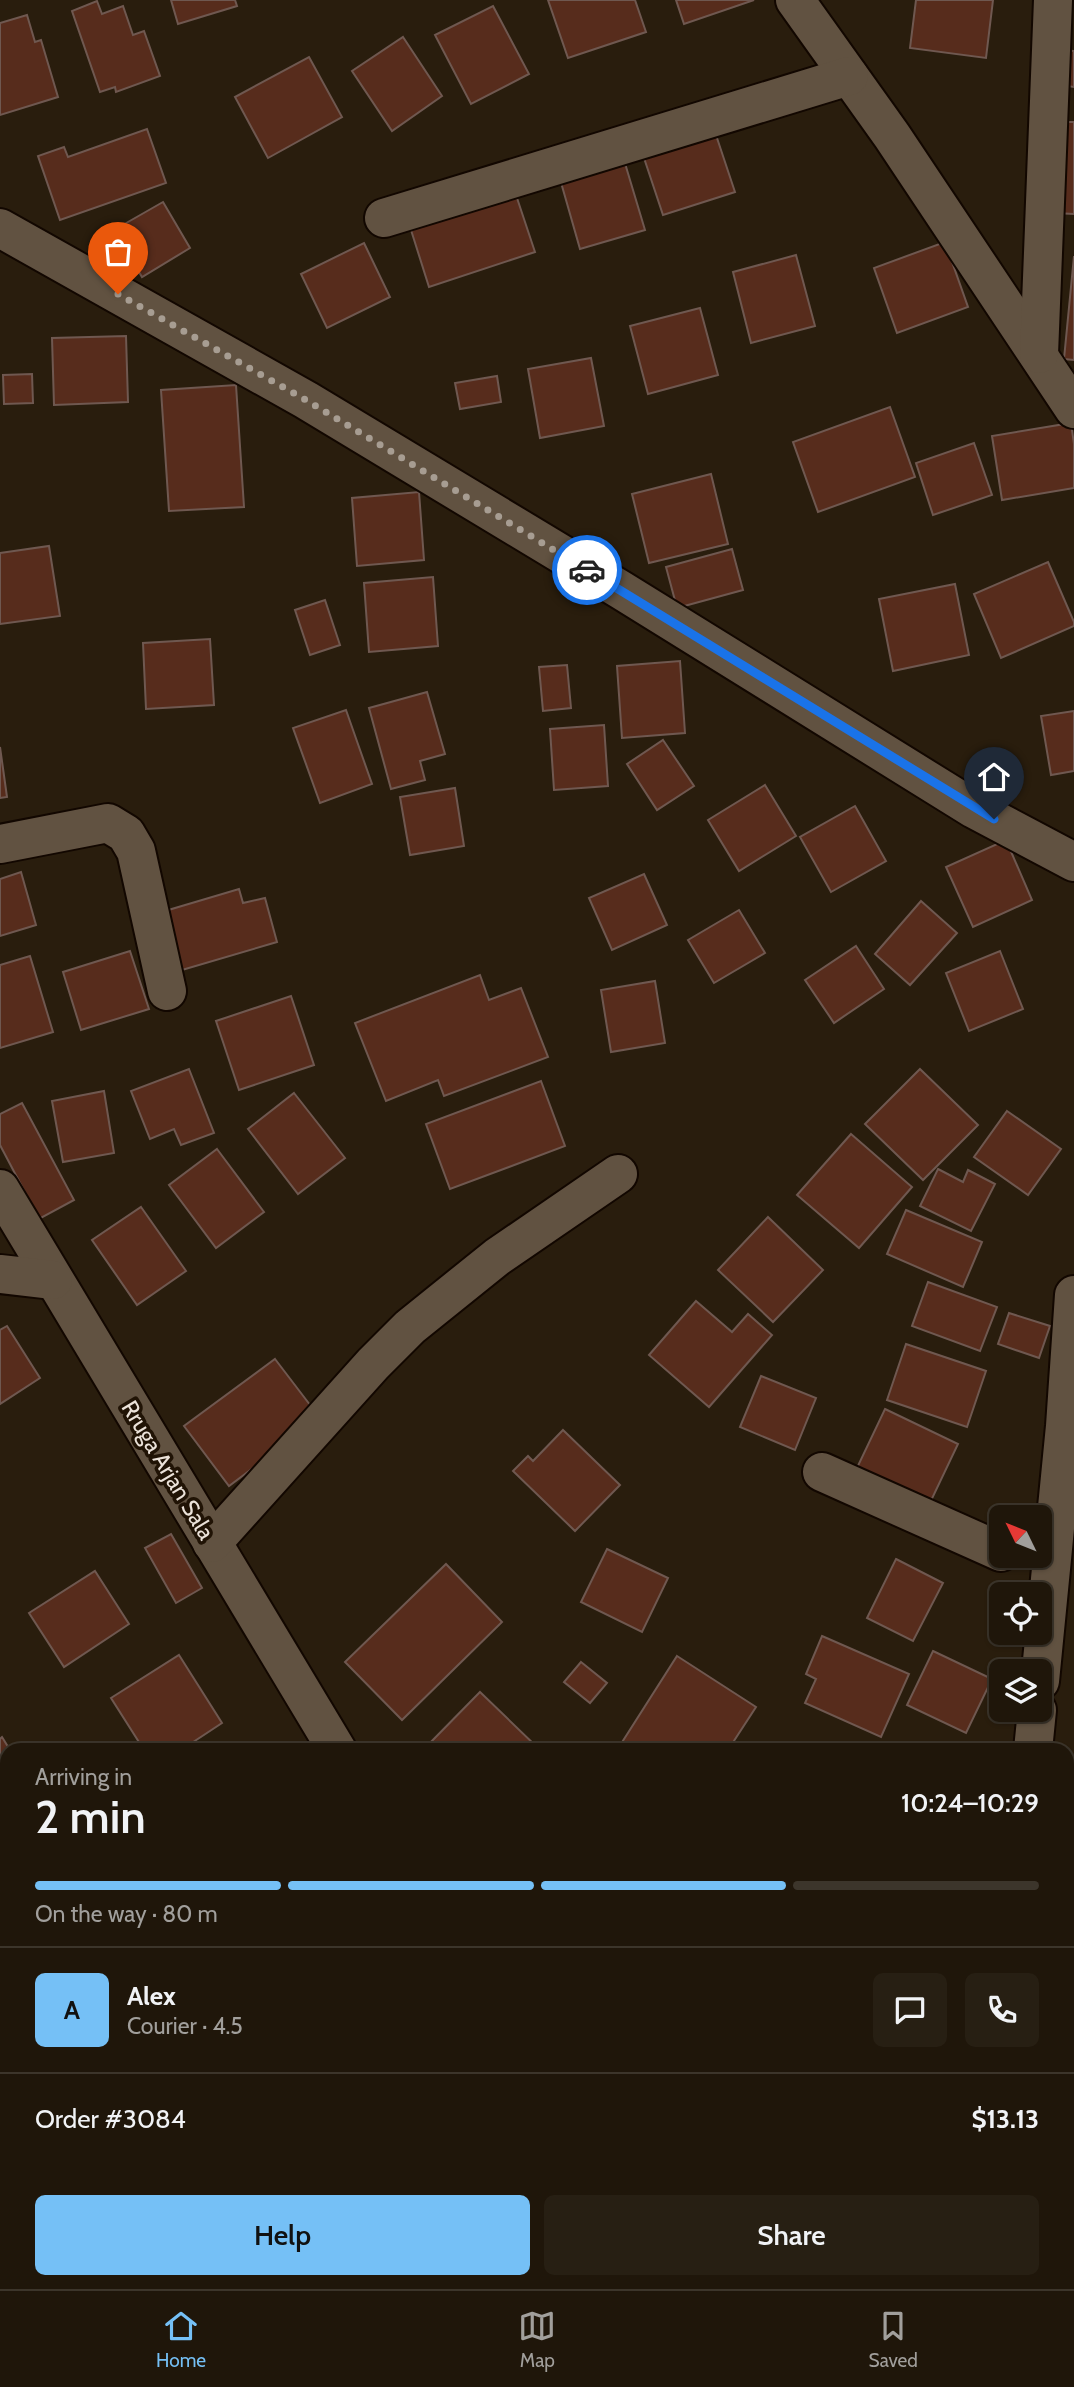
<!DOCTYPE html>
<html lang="en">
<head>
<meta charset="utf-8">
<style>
  :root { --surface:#1f160a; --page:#271f13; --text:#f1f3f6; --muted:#a19f9c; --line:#3c352b; --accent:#75c0f6 }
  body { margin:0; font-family:Cabin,sans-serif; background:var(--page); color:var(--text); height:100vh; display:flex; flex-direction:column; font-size:26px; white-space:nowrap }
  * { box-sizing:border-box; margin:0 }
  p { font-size:23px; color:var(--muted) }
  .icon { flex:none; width:38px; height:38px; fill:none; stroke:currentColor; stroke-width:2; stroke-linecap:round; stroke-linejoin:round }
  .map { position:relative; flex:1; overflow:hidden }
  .drawer { position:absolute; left:0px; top:1743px; width:1074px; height:546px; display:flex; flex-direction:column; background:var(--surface); border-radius:21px 21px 0 0; box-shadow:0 2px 5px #0004,0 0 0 2px var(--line) }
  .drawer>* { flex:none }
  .needle { width:46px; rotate:313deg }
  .fabs { position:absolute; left:989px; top:1505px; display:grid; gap:14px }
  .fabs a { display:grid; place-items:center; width:63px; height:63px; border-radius:10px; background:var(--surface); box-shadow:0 2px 5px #0004,0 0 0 2px var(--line); font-size:35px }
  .pin { position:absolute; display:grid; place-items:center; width:60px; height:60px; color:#fff; margin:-72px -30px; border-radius:50% 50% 50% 0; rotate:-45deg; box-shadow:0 0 7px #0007 }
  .pin .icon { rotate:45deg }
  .courier { position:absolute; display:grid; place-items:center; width:70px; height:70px; margin:-35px; border:5px solid #1a73e8; border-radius:50%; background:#fff; color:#222; box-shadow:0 2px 9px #0007 }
  .head em { font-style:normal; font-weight:600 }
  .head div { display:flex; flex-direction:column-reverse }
  .head { display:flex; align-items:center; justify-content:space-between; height:119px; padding:0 35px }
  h1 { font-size:46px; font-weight:600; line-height:52px }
  .bar { display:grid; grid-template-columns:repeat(4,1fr); gap:10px 7px; align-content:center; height:84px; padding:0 35px }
  .bar i { height:9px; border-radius:5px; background:var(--line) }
  .bar .active { background:var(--accent) }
  .bar p { grid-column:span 4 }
  .line { display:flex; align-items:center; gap:18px; padding:0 35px; border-top:2px solid var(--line) }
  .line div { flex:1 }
  .round { display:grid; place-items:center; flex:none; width:74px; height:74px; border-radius:10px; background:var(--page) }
  .cta { display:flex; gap:14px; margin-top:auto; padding:14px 35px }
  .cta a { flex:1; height:80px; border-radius:10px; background:var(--accent); color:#111; font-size:28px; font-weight:600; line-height:80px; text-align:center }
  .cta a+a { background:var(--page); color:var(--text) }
  .dock { display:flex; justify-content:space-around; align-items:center; height:98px; border-top:2px solid var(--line); background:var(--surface); font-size:19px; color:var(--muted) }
  .dock a { display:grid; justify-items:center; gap:4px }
  .dock .active { color:var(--accent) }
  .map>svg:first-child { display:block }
</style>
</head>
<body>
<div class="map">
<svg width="1074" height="2289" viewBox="0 0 1074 2289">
  <rect width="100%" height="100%" fill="#291d0d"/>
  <g fill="#572c1c" stroke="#6f5850" stroke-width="2">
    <path d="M 171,0 L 235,0 L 237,6 L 178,24 Z"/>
    <path d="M 548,0 L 635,0 L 646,32 L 568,58 Z"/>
    <path d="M 676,0 L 754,0 L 684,24 Z"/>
    <path d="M 916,0 L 993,0 L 986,58 L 910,48 Z"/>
    <path d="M 97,1 L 102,14 L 123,6 L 133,35 L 144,31 L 160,76 L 116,92 L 115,87 L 100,92 L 72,11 Z"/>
    <path d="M 493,6 L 529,74 L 471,104 L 435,35 Z"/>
    <path d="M 27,15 L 35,42 L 41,40 L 58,97 L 0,115 L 0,23 Z"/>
    <path d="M 403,37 L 442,96 L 392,131 L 352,71 Z"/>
    <path d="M 1062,50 L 1074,51 L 1074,87 L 1061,85 Z"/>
    <path d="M 309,57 L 342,117 L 268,158 L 235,97 Z"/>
    <path d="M 1057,122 L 1074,122 L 1074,214 L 1056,213 Z"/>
    <path d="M 147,129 L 166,183 L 60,220 L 38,156 L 64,147 L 68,157 Z"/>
    <path d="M 715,132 L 735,192 L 663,215 L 643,155 Z"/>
    <path d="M 624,160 L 645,230 L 580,249 L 560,179 Z"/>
    <path d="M 516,195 L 535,252 L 429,287 L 411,230 Z"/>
    <path d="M 163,202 L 190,248 L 142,277 L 114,230 Z"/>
    <path d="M 945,242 L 968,307 L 897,333 L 874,268 Z"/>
    <path d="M 364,243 L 390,297 L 327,328 L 301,274 Z"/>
    <path d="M 796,255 L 815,326 L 751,343 L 733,272 Z"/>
    <path d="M 1074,256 L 1074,360 L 1064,359 Z"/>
    <path d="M 700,308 L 718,375 L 648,394 L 630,326 Z"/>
    <path d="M 126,336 L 128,402 L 54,405 L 52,338 Z"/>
    <path d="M 591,358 L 604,426 L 540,438 L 528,369 Z"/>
    <path d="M 32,374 L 33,403 L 4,404 L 3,375 Z"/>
    <path d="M 497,376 L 501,402 L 460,409 L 455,383 Z"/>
    <path d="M 236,385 L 244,507 L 169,511 L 161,390 Z"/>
    <path d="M 890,407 L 915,477 L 818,512 L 793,442 Z"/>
    <path d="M 1071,423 L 1074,444 L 1074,488 L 1002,500 L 992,436 Z"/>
    <path d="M 974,443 L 992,495 L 933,515 L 916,463 Z"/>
    <path d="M 711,474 L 728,544 L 649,563 L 632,494 Z"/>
    <path d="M 419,492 L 424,560 L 357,566 L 352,498 Z"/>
    <path d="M 49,546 L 60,616 L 0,624 L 0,553 Z"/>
    <path d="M 732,549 L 743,590 L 677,608 L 666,567 Z"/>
    <path d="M 1048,562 L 1074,622 L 1074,626 L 1001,658 L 974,594 Z"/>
    <path d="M 433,577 L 438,646 L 369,652 L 364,583 Z"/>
    <path d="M 955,584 L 969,655 L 893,671 L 879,599 Z"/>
    <path d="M 325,600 L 340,645 L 310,655 L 295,610 Z"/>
    <path d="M 210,639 L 214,705 L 146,709 L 143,643 Z"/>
    <path d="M 680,661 L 685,733 L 622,738 L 617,666 Z"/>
    <path d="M 567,665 L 571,708 L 543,711 L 539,667 Z"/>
    <path d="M 427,692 L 445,754 L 420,761 L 425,780 L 391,789 L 369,708 Z"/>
    <path d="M 346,710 L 372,784 L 320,803 L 293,728 Z"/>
    <path d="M 1074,711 L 1074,771 L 1051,775 L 1041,716 Z"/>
    <path d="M 604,725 L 608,786 L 554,790 L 550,729 Z"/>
    <path d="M 663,740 L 694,786 L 657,810 L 627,764 Z"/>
    <path d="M 0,747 L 7,797 L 0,798 Z"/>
    <path d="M 765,785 L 796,836 L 739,871 L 708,820 Z"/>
    <path d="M 455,788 L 464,846 L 410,855 L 400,797 Z"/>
    <path d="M 855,806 L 886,861 L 831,892 L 800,837 Z"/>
    <path d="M 1006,840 L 1032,900 L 973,927 L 946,867 Z"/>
    <path d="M 21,872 L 36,925 L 0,936 L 0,879 Z"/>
    <path d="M 644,874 L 667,925 L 612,950 L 589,898 Z"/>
    <path d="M 239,889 L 243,903 L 265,898 L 277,942 L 182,970 L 165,911 Z"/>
    <path d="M 921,901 L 957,933 L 910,985 L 875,954 Z"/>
    <path d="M 739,910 L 765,953 L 714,983 L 688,940 Z"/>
    <path d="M 856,946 L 884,989 L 834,1023 L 805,980 Z"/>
    <path d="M 130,951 L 149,1009 L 81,1030 L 63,972 Z"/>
    <path d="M 1000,951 L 1023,1009 L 969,1031 L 946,973 Z"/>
    <path d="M 30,956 L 53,1032 L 0,1048 L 0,965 Z"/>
    <path d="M 480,975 L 489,1000 L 521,988 L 548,1057 L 444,1096 L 438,1080 L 386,1101 L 355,1023 Z"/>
    <path d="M 655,981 L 665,1043 L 611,1052 L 601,990 Z"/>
    <path d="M 291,996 L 314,1065 L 239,1090 L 216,1021 Z"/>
    <path d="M 189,1069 L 214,1133 L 181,1145 L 174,1129 L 150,1139 L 131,1091 Z"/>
    <path d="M 920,1069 L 978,1125 L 923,1180 L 865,1124 Z"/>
    <path d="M 541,1081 L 565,1146 L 450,1189 L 426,1124 Z"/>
    <path d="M 104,1091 L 114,1153 L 63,1162 L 52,1101 Z"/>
    <path d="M 294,1093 L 345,1158 L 298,1194 L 248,1129 Z"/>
    <path d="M 22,1103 L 74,1200 L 39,1219 L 0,1145 L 0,1114 Z"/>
    <path d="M 1007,1111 L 1061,1149 L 1028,1195 L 974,1157 Z"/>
    <path d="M 851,1134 L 912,1187 L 859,1248 L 797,1195 Z"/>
    <path d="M 217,1149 L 264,1212 L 216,1248 L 169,1185 Z"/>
    <path d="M 938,1169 L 963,1182 L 968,1170 L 995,1184 L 971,1231 L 920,1206 Z"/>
    <path d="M 141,1207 L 186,1271 L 137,1305 L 92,1240 Z"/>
    <path d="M 906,1210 L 982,1242 L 963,1287 L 887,1254 Z"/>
    <path d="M 768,1217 L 823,1270 L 773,1322 L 718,1270 Z"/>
    <path d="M 928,1282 L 997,1307 L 980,1351 L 912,1326 Z"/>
    <path d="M 696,1301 L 732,1332 L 748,1314 L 772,1335 L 709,1407 L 649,1355 Z"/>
    <path d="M 1009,1313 L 1050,1326 L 1039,1358 L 998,1344 Z"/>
    <path d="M 7,1326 L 40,1378 L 0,1404 L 0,1330 Z"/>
    <path d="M 906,1344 L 986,1371 L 967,1427 L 887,1400 Z"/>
    <path d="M 275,1359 L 320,1418 L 229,1486 L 184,1426 Z"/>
    <path d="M 761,1376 L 816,1398 L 795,1450 L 740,1427 Z"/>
    <path d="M 885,1409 L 958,1444 L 928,1507 L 855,1472 Z"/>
    <path d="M 563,1430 L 620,1485 L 575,1531 L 513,1471 L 528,1456 L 533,1461 Z"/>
    <path d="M 171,1534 L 202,1588 L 176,1603 L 145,1548 Z"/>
    <path d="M 607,1549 L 668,1578 L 642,1632 L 581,1602 Z"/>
    <path d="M 896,1559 L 943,1583 L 913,1641 L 867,1618 Z"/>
    <path d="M 446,1564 L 502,1622 L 402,1720 L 345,1662 Z"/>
    <path d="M 95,1571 L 129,1624 L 64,1667 L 29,1613 Z"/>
    <path d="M 822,1636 L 909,1674 L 881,1737 L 805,1703 L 816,1679 L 806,1674 Z"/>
    <path d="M 933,1651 L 992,1679 L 966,1733 L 907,1705 Z"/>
    <path d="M 179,1655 L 222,1723 L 181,1750 L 144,1750 L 111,1698 Z"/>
    <path d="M 677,1656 L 756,1707 L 728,1750 L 623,1750 L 619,1747 Z"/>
    <path d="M 581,1662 L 607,1683 L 590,1703 L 564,1682 Z"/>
    <path d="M 480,1692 L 539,1749 L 538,1750 L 432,1750 L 427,1746 Z"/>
    <path d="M 2,1737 L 10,1750 L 7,1750 L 7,1805 L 0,1810 L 0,1739 Z"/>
    <path d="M 1074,2095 L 1074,2175 L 1068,2176 L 1068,2096 Z"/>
    <path d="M 7,2190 L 7,2274 L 0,2279 L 0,2195 Z"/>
    <path d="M 232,2282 L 255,2282 L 262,2289 L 225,2289 Z"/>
    <path d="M 297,2282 L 356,2282 L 348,2289 L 303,2289 Z"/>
    <path d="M 682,2282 L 741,2282 L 744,2289 L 685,2289 Z"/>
    <path d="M 777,2282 L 862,2282 L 866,2289 L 781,2289 Z"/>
    <path d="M 902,2282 L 939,2282 L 928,2289 L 907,2289 Z"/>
  </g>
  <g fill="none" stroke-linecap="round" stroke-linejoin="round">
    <defs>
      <g id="minor">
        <path d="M 795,0 L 892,136 L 1074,409"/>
        <path d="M 384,218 L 849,76"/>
        <path d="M 0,228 L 306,400 L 621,590 L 974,809 L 1074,862"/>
        <path d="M 1039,354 L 1053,0"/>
        <path d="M 0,844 L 108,823 L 126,834 L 136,851 L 167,991"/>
        <path d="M 0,1189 L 337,1750"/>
        <path d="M 0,1274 L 53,1280"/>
        <path d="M 822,1472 L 1001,1552"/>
        <path d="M 212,1543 L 373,1364 L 410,1327 L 497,1257 L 618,1174"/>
        <path d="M 1040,1681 L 1065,1426 L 1074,1295"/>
        <path d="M 1033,1750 L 1037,1710"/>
        <path d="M 1068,1941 L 1074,1941"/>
        <path d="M 0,2046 L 7,2060"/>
        <path d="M 123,2282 L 128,2289"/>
        <path d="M 636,2282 L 638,2289"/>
        <path d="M 589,2289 L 604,2282"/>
      </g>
    </defs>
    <use href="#minor" stroke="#120700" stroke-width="42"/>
    <use href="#minor" stroke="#615241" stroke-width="38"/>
  </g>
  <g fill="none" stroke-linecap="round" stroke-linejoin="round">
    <path stroke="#a79d92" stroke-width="7" stroke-dasharray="0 12.6" d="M 118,294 L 306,400 L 587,570"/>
    <path stroke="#1a73e8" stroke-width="9" d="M 587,570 L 994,819"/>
  </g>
  <g text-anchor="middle" stroke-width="7" stroke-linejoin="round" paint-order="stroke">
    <g font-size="23" fill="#ebe2d9" stroke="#201305">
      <text transform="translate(168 1470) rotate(59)" y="8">Rruga Arjan Sala</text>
    </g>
  </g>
</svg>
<div class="fabs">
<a><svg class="needle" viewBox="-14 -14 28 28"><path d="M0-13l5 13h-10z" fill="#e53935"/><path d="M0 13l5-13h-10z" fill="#a19f9c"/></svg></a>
<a><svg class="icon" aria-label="locate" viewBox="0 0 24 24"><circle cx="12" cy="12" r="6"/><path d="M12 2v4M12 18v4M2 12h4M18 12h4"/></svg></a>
<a><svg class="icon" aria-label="layers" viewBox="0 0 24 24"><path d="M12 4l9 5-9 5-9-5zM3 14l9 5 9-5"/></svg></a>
</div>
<div class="pin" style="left:118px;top:294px;background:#ea580c"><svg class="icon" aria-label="bag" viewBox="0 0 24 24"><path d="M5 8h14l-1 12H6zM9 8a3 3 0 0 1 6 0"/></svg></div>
<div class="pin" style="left:994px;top:819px;background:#1f2937"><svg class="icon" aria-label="home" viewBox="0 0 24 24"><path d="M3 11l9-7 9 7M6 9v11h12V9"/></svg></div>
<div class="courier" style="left:587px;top:570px"><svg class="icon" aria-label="car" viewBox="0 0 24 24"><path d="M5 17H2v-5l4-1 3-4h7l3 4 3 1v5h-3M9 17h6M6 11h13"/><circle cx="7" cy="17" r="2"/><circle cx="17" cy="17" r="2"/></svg></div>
<section class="drawer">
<div class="head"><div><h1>2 min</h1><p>Arriving in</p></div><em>10:24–10:29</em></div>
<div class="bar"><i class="active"></i><i class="active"></i><i class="active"></i><i></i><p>On the way · 80 m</p></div>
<div class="line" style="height:126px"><b class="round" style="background:var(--accent);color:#111">A</b><div><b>Alex</b><p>Courier · 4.5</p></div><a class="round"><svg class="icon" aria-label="chat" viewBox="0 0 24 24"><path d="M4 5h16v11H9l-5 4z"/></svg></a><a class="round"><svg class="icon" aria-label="phone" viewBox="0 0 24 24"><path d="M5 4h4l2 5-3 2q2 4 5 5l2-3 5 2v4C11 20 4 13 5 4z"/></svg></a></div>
<div class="line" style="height:91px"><div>Order #3084</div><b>$13.13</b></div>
<div class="cta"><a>Help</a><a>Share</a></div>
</section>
</div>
<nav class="dock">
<a class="active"><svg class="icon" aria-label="home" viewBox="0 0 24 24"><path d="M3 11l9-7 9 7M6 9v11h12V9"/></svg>Home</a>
<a><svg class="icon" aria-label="map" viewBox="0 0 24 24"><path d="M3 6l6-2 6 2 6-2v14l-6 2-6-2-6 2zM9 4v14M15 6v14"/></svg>Map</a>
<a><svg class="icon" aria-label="saved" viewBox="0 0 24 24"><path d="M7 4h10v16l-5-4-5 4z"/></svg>Saved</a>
</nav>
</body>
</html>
